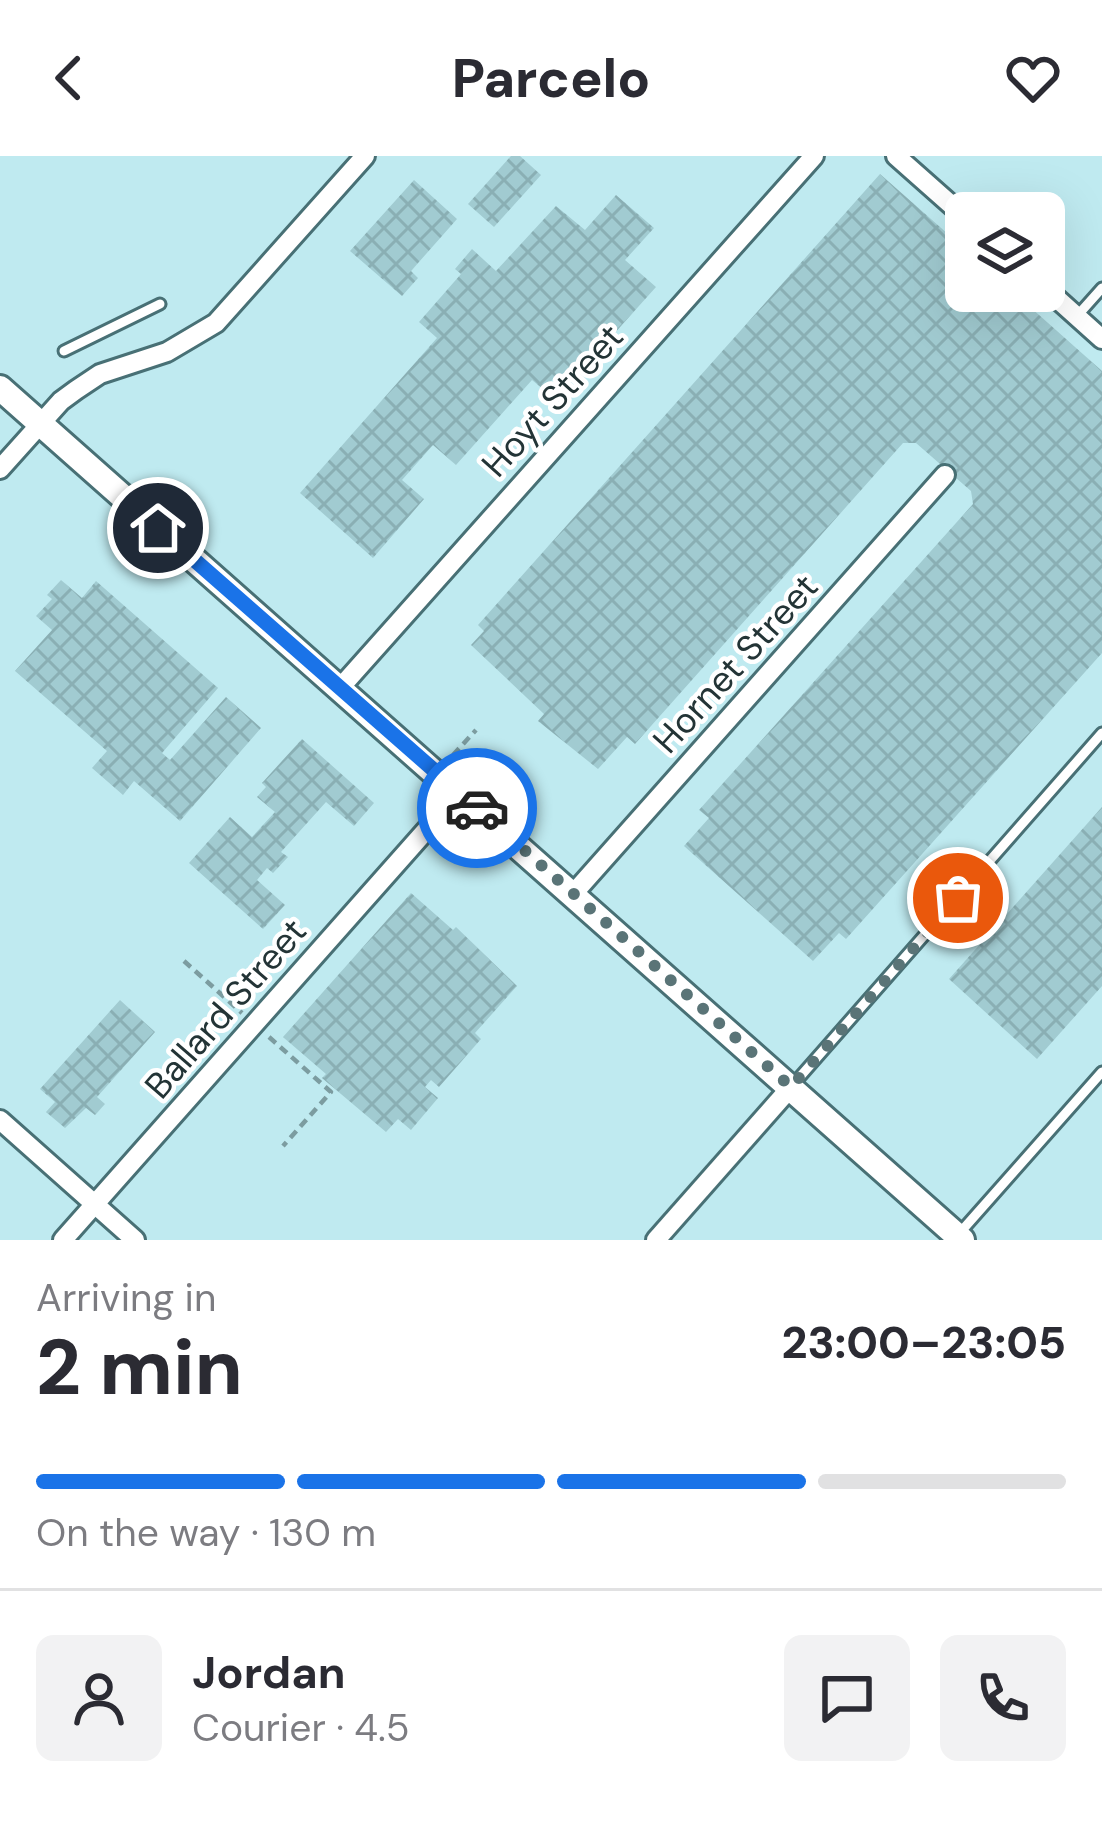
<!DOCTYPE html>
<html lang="en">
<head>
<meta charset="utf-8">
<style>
  :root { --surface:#fff; --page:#f2f2f3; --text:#2b2b33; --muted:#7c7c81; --line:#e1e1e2; --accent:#1a73e8 }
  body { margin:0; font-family:"DM Sans",sans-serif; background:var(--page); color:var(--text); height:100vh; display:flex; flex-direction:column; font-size:45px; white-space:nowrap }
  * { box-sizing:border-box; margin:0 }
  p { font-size:39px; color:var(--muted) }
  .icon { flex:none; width:66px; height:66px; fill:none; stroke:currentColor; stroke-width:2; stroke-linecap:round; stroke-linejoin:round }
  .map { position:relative; height:1084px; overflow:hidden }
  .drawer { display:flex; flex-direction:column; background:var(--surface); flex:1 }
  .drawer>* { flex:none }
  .fabs { position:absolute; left:945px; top:36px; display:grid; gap:24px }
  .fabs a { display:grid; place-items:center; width:120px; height:120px; border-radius:18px; background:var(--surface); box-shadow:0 12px 48px #0002; font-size:60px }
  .pin { position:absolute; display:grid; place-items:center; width:102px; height:102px; color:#fff; margin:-51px; border:6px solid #fff; border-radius:50%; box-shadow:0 3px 12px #0007 }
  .courier { position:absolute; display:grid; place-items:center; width:120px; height:120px; margin:-60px; border:9px solid #1a73e8; border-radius:50%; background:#fff; color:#222; box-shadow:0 3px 15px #0007 }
  .head em { font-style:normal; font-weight:800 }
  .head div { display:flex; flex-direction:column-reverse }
  .head { display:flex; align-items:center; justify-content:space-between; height:204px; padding:0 36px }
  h1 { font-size:78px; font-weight:800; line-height:90px }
  .bar { display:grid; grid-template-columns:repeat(4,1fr); gap:18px 12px; align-content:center; height:144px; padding:0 36px }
  .bar i { height:15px; border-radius:9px; background:var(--line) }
  .bar .active { background:var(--accent) }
  .bar p { grid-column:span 4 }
  .line { display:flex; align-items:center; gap:30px; padding:0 36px; border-top:3px solid var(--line) }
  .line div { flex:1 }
  .round { display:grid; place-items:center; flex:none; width:126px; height:126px; border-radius:18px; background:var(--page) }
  header { display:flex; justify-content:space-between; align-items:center; height:156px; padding:0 36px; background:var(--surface); font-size:54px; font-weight:800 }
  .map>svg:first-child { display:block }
</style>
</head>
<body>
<header><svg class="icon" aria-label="back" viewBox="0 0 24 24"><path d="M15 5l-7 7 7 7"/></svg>Parcelo<svg class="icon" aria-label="heart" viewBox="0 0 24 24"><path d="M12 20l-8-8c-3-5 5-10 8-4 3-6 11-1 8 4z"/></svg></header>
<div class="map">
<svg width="1102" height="1084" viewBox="0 0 1102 1084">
  <defs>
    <pattern id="building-cross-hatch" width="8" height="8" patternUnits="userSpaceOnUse" patternTransform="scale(3)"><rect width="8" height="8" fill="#a1cbd1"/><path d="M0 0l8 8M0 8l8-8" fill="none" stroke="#8aafb4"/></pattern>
  </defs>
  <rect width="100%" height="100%" fill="#bfeaf0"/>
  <g fill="url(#building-cross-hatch)">
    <path d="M 511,0 L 520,0 L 541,19 L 494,71 L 468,48 Z"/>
    <path d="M 880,18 L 966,94 L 966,135 L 1012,135 L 1102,215 L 1102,497 L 846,783 L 839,777 L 813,805 L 684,690 L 709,662 L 699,654 L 973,348 L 971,335 L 916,287 L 903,287 L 635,588 L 627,581 L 598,613 L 538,565 L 544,558 L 471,489 L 484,475 L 478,469 Z"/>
    <path d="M 414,24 L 457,63 L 411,115 L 418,122 L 402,140 L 350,95 Z"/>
    <path d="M 616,39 L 654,72 L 625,104 L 656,131 L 568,229 L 557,218 L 544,234 L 532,224 L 456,309 L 433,289 L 402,324 L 424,343 L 373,402 L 300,337 L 437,182 L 419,166 L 461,118 L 455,113 L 472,93 L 496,115 L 556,50 L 585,74 Z"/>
    <path d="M 61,424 L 82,442 L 96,425 L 218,532 L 162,597 L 170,604 L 226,541 L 261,572 L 180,665 L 134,625 L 123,639 L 92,612 L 107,595 L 15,515 L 52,474 L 36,460 L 52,443 L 47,439 Z"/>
    <path d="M 302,583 L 374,647 L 354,670 L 326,646 L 281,696 L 288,701 L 273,717 L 267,712 L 257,724 L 285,749 L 263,773 L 189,707 L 230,661 L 252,681 L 275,656 L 257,641 L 266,631 L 262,627 Z"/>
    <path d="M 1102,651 L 1102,830 L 1037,903 L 949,823 Z"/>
    <path d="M 411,737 L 453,774 L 456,771 L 517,830 L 475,877 L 481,883 L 439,931 L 431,924 L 425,931 L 438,942 L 411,974 L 398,963 L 386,976 L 322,922 L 326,918 L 283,881 Z"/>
    <path d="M 120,844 L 155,876 L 97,941 L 105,948 L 95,959 L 86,952 L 65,972 L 46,956 L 55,946 L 40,933 Z"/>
  </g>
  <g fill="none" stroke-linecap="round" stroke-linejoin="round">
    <defs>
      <g id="lane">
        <path d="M 1077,160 L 1102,132"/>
        <path d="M 64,195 L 160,148"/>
        <path d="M 791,931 L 1102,577"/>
        <path d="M 957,1080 L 1102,916"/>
      </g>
      <g id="street">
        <path d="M 896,0 L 966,62"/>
        <path d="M 1044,131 L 1102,183"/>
        <path d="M 0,313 L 61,245 L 76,234 L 100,218 L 167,196 L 216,167 L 365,0"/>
        <path d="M 340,532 L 814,0"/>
        <path d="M 573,738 L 945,319"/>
        <path d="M 0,964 L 135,1084"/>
        <path d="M 63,1084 L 436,663"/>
        <path d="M 656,1084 L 791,931"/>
      </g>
      <path id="secondary" d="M 0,232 L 962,1084"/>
    </defs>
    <use href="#lane" stroke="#487075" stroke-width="15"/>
    <use href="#street" stroke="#487075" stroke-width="24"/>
    <use href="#secondary" stroke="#487075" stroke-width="30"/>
    <g stroke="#7c9ca0" stroke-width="4.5" stroke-dasharray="9 6" stroke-linecap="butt">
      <path d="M 453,599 L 476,574"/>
      <path d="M 184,805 L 242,857"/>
      <path d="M 269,881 L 331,936 L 283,990"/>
    </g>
    <use href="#lane" stroke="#fff" stroke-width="9"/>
    <use href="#street" stroke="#fff" stroke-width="18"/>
    <use href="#secondary" stroke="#fff" stroke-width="24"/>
  </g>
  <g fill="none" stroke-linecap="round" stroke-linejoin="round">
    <path stroke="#5a7477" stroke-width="12" stroke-dasharray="0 21.6" d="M 477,652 L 791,931 L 958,742"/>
    <path stroke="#1a73e8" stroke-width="15" d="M 158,372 L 477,652"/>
  </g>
  <g text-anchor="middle" stroke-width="9" stroke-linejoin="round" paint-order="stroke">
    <g font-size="36" fill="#233436" stroke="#fff">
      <text transform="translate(552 244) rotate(-48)" y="13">Hoyt Street</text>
      <text transform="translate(735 507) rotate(-48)" y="13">Hornet Street</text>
      <text transform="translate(225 852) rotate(-49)" y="13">Ballard Street</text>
    </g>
  </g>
</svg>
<div class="fabs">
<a><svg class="icon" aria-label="layers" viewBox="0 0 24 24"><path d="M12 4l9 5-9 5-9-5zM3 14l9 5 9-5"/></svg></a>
</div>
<div class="pin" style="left:958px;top:742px;background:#ea580c"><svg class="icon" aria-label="bag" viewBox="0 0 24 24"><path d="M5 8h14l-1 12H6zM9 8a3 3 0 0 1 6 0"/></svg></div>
<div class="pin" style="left:158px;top:372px;background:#1f2937"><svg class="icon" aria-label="home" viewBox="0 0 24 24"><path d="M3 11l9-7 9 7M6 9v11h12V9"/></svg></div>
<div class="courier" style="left:477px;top:652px"><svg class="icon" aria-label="car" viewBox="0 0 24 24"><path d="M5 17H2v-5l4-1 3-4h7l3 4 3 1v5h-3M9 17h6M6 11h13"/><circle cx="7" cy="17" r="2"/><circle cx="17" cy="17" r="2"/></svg></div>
</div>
<section class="drawer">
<div class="head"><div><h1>2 min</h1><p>Arriving in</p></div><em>23:00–23:05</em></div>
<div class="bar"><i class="active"></i><i class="active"></i><i class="active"></i><i></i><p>On the way · 130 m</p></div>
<div class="line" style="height:216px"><a class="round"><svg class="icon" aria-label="person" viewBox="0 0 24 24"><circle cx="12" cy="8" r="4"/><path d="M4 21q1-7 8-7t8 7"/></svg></a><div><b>Jordan</b><p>Courier · 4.5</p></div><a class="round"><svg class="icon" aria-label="chat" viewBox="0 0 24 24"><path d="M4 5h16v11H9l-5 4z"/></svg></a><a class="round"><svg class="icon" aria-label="phone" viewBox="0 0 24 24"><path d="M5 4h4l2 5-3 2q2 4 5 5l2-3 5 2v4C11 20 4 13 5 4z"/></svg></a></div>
</section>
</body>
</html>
